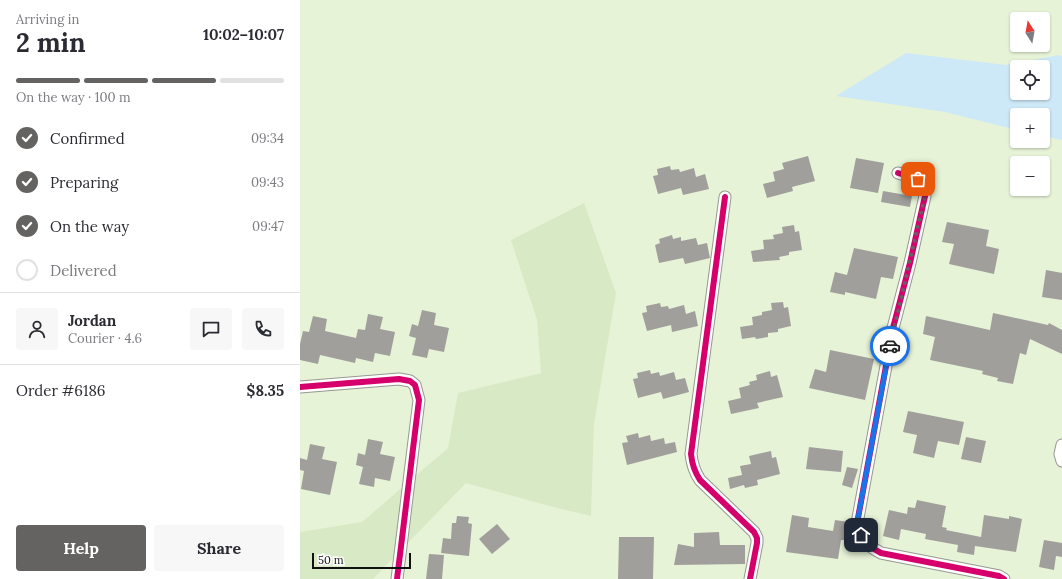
<!DOCTYPE html>
<html lang="en">
<head>
<meta charset="utf-8">
<style>
  :root { --surface:#fff; --page:#f7f7f7; --text:#2b2b33; --muted:#7c7c81; --line:#e1e1e2; --accent:#646362 }
  body { margin:0; font-family:Lora,serif; background:var(--page); color:var(--text); height:100vh; display:flex; flex-direction:column; font-size:15px; white-space:nowrap }
  * { box-sizing:border-box; margin:0 }
  p { font-size:13px; color:var(--muted) }
  .icon { flex:none; width:22px; height:22px; fill:none; stroke:currentColor; stroke-width:2; stroke-linecap:round; stroke-linejoin:round }
  .map { position:relative; flex:1; overflow:hidden }
  .panel { display:flex; flex-direction:column; background:var(--surface); width:300px }
  .panel>* { flex:none }
  .needle { width:26px; rotate:349deg }
  .fabs { position:absolute; left:710px; top:12px; display:grid; gap:8px }
  .fabs a { display:grid; place-items:center; width:40px; height:40px; border-radius:4px; background:var(--surface); box-shadow:0 1px 3px #0004; font-size:20px }
  .scale { position:absolute; left:12px; bottom:10px; width:99px; box-sizing:border-box; padding-left:4px; border:2px solid #111; border-top:0; font-size:11px; line-height:14px; white-space:nowrap; color:#111; -webkit-text-stroke:3px #fff; paint-order:stroke }
  .pin { position:absolute; display:grid; place-items:center; width:34px; height:34px; color:#fff; margin:-17px; border-radius:8px; box-shadow:0 2px 6px #0006 }
  .courier { position:absolute; display:grid; place-items:center; width:40px; height:40px; margin:-20px; border:3px solid #1a73e8; border-radius:50%; background:#fff; color:#222; box-shadow:0 1px 5px #0007 }
  .headline em { font-style:normal; font-weight:700 }
  .headline div { display:flex; flex-direction:column-reverse }
  .headline { display:flex; align-items:center; justify-content:space-between; height:68px; padding:0 16px }
  h1 { font-size:26px; font-weight:700; line-height:30px }
  .bar { display:grid; grid-template-columns:repeat(4,1fr); gap:6px 4px; align-content:center; height:48px; padding:0 16px }
  .bar i { height:5px; border-radius:3px; background:var(--line) }
  .bar .on { background:var(--accent) }
  .bar p { grid-column:span 4 }
  .line { display:flex; align-items:center; gap:10px; padding:0 16px; border-top:1px solid var(--line) }
  .line div { flex:1 }
  .round { display:grid; place-items:center; flex:none; width:42px; height:42px; border-radius:4px; background:var(--page) }
  ol { padding:0 16px; list-style:none }
  li { display:flex; align-items:center; gap:12px; height:44px }
  li p { margin-inline-start:auto }
  li .icon { padding:4px; border-radius:50%; background:var(--accent); color:#fff; stroke-width:4 }
  li:last-child { color:var(--muted) }
  li i { width:22px; height:22px; border:2px solid var(--line); border-radius:50% }
  .action { display:flex; gap:8px; margin-top:auto; padding:8px 16px }
  .action a { flex:1; height:46px; border-radius:4px; background:var(--accent); color:#fff; font-size:16px; font-weight:700; line-height:46px; text-align:center }
  .action a+a { background:var(--page); color:var(--text) }
  main { display:flex; flex:1; min-height:0 }
  .map>svg:first-child { display:block }
</style>
</head>
<body>
<main>
<section class="panel">
<div class="headline"><div><h1>2 min</h1><p>Arriving in</p></div><em>10:02–10:07</em></div>
<div class="bar"><i class="on"></i><i class="on"></i><i class="on"></i><i></i><p>On the way · 100 m</p></div>
<ol>
<li><svg class="icon" aria-label="check" viewBox="0 0 24 24"><path d="M5 12l5 5 9-10"/></svg>Confirmed<p>09:34</p></li>
<li><svg class="icon" aria-label="check" viewBox="0 0 24 24"><path d="M5 12l5 5 9-10"/></svg>Preparing<p>09:43</p></li>
<li><svg class="icon" aria-label="check" viewBox="0 0 24 24"><path d="M5 12l5 5 9-10"/></svg>On the way<p>09:47</p></li>
<li><i></i>Delivered</li>
</ol>
<div class="line" style="height:72px"><a class="round"><svg class="icon" aria-label="person" viewBox="0 0 24 24"><circle cx="12" cy="8" r="4"/><path d="M4 21q1-7 8-7t8 7"/></svg></a><div><b>Jordan</b><p>Courier · 4.6</p></div><a class="round"><svg class="icon" aria-label="chat" viewBox="0 0 24 24"><path d="M4 5h16v11H9l-5 4z"/></svg></a><a class="round"><svg class="icon" aria-label="phone" viewBox="0 0 24 24"><path d="M5 4h4l2 5-3 2q2 4 5 5l2-3 5 2v4C11 20 4 13 5 4z"/></svg></a></div>
<div class="line" style="height:52px"><div>Order #6186</div><b>$8.35</b></div>
<div class="action"><a>Help</a><a>Share</a></div>
</section>
<div class="map">
<svg width="762" height="579" viewBox="0 0 762 579">
  <rect width="100%" height="100%" fill="#fdfcf7"/>
  <path fill="#e7f3d7" fill-rule="evenodd" d="M 0,0 L 762,0 L 762,579 L 0,579 ZM 717,19 L 743,19 L 743,45 L 717,45 ZM 717,67 L 743,67 L 743,93 L 717,93 ZM 717,115 L 743,115 L 743,141 L 717,141 ZM 717,163 L 743,163 L 743,189 L 717,189 Z"/>
  <path fill="#d8eac5" d="M 284,203 L 316,293 L 294,424 L 291,516 L 253,507 L 166,483 L 73,579 L 0,579 L 0,532 L 62,522 L 148,448 L 158,393 L 241,373 L 237,320 L 211,240 Z"/>
  <path fill="#cde8f7" fill-rule="evenodd" d="M 606,53 L 706,65 L 759,55 L 762,56 L 762,140 L 743,136 L 743,115 L 717,115 L 717,130 L 645,112 L 536,96 ZM 717,67 L 743,67 L 743,93 L 717,93 Z"/>
  <g fill="#a19f9c">
    <path d="M 508,156 L 515,181 L 492,187 L 493,191 L 467,198 L 463,184 L 475,181 L 473,172 L 484,169 L 482,163 Z"/>
    <path d="M 556,158 L 584,163 L 578,193 L 550,188 Z"/>
    <path d="M 370,166 L 371,170 L 379,169 L 380,172 L 394,168 L 396,177 L 405,174 L 409,189 L 383,195 L 381,188 L 358,194 L 353,176 L 358,175 L 357,169 Z"/>
    <path d="M 583,191 L 612,196 L 610,207 L 581,202 Z"/>
    <path d="M 647,222 L 689,230 L 686,246 L 699,249 L 694,274 L 649,264 L 654,244 L 642,242 Z"/>
    <path d="M 494,225 L 495,232 L 499,231 L 502,250 L 489,252 L 489,255 L 479,257 L 480,260 L 453,262 L 451,251 L 464,249 L 463,240 L 474,239 L 473,235 L 483,233 L 482,227 Z"/>
    <path d="M 372,235 L 373,239 L 381,237 L 381,241 L 396,238 L 398,245 L 407,243 L 410,258 L 385,264 L 383,258 L 359,263 L 355,245 L 360,243 L 359,239 Z"/>
    <path d="M 554,248 L 598,257 L 593,279 L 581,277 L 576,299 L 545,292 L 545,295 L 530,292 L 535,272 L 547,275 Z"/>
    <path d="M 746,270 L 762,273 L 762,300 L 742,297 Z"/>
    <path d="M 483,302 L 484,308 L 488,307 L 491,326 L 478,329 L 478,332 L 468,333 L 468,337 L 456,339 L 455,337 L 442,339 L 440,327 L 453,325 L 452,317 L 462,315 L 462,312 L 472,310 L 471,303 Z"/>
    <path d="M 360,303 L 361,307 L 368,306 L 369,309 L 384,305 L 386,314 L 395,311 L 398,326 L 372,332 L 371,325 L 347,331 L 342,313 L 347,312 L 346,306 Z"/>
    <path d="M 122,310 L 136,313 L 134,325 L 149,328 L 144,352 L 129,349 L 127,358 L 112,355 L 116,338 L 109,336 L 112,324 L 118,326 Z"/>
    <path d="M 693,313 L 748,325 L 749,323 L 762,330 L 762,354 L 730,339 L 726,355 L 720,353 L 713,384 L 697,381 L 698,378 L 682,374 L 683,371 L 630,360 L 635,337 L 623,334 L 626,316 L 690,330 Z"/>
    <path d="M 68,314 L 83,317 L 80,329 L 95,332 L 90,356 L 75,353 L 73,362 L 56,358 L 55,363 L 20,355 L 18,364 L 0,360 L 0,344 L 3,331 L 9,332 L 13,316 L 27,319 L 25,331 L 56,338 L 58,329 L 65,330 Z"/>
    <path d="M 530,350 L 574,359 L 565,400 L 509,388 L 515,369 L 526,372 Z"/>
    <path d="M 350,370 L 351,374 L 359,372 L 360,376 L 374,372 L 376,380 L 385,378 L 389,392 L 363,399 L 361,392 L 338,398 L 333,379 L 338,378 L 337,373 Z"/>
    <path d="M 470,371 L 471,377 L 477,375 L 483,397 L 457,403 L 459,408 L 431,414 L 428,401 L 441,398 L 439,388 L 450,385 L 449,382 L 457,380 L 456,375 Z"/>
    <path d="M 608,411 L 664,422 L 659,445 L 638,441 L 634,458 L 613,453 L 617,435 L 603,432 Z"/>
    <path d="M 338,433 L 339,438 L 350,435 L 351,441 L 364,438 L 365,444 L 375,442 L 377,452 L 327,465 L 322,443 L 328,442 L 326,436 Z"/>
    <path d="M 666,437 L 686,441 L 681,463 L 661,459 Z"/>
    <path d="M 68,439 L 83,442 L 80,454 L 95,457 L 90,481 L 75,478 L 74,487 L 59,484 L 63,467 L 56,465 L 58,453 L 65,455 Z"/>
    <path d="M 10,444 L 25,447 L 22,459 L 37,462 L 30,495 L 1,489 L 4,471 L 0,470 L 0,458 L 7,460 Z"/>
    <path d="M 509,447 L 543,451 L 541,472 L 506,469 Z"/>
    <path d="M 471,451 L 472,458 L 476,457 L 480,474 L 457,480 L 458,485 L 445,488 L 444,485 L 430,489 L 428,478 L 442,475 L 440,466 L 451,464 L 449,456 Z"/>
    <path d="M 547,467 L 558,469 L 552,488 L 542,485 Z"/>
    <path d="M 617,500 L 646,506 L 642,527 L 647,528 L 646,530 L 681,537 L 684,515 L 709,519 L 709,516 L 722,519 L 716,552 L 675,546 L 674,555 L 657,552 L 658,545 L 625,539 L 626,534 L 601,529 L 599,540 L 583,536 L 589,510 L 607,514 L 608,507 L 615,508 Z"/>
    <path d="M 492,515 L 509,518 L 508,527 L 533,531 L 535,520 L 549,522 L 547,540 L 541,540 L 538,559 L 486,552 Z"/>
    <path d="M 157,516 L 169,517 L 168,523 L 172,524 L 169,556 L 141,553 L 143,538 L 151,539 L 152,523 L 156,523 Z"/>
    <path d="M 197,524 L 210,539 L 192,554 L 179,539 Z"/>
    <path d="M 419,532 L 420,545 L 445,545 L 445,564 L 374,565 L 378,544 L 394,547 L 394,533 Z"/>
    <path d="M 319,537 L 354,537 L 353,579 L 318,579 Z"/>
    <path d="M 744,540 L 762,543 L 762,557 L 756,556 L 754,570 L 739,567 Z"/>
    <path d="M 129,554 L 144,555 L 142,579 L 126,579 Z"/>
  </g>
  <g fill="none" stroke-linecap="round" stroke-linejoin="round">
    <defs>
      <g id="minor">
        <path d="M 598,173 L 618,179 L 625,196 L 610,263 L 593,328 L 558,518 C 560,538 564,544 581,553 L 699,576 L 704,579"/>
        <path d="M 425,197 L 391,454 C 392,464 394,471 400,480 L 454,532 L 457,538 L 457,543 L 450,579"/>
        <path d="M 0,387 L 99,379 L 110,381 L 115,385 L 119,400 L 97,579"/>
        <path d="M 762,445 L 760,454 L 762,461"/>
      </g>
    </defs>
    <use href="#minor" stroke="#979795" stroke-width="13"/>
    <use href="#minor" stroke="#fffffe" stroke-width="11"/>
    <defs>
      <g id="cycleway">
        <path d="M 598,173 L 618,179 L 625,196 L 610,263 L 593,328 L 558,518 C 560,538 564,544 581,553 L 699,576 L 704,579"/>
        <path d="M 425,197 L 391,454 C 392,464 394,471 400,480 L 454,532 L 457,538 L 457,543 L 450,579"/>
        <path d="M 0,387 L 99,379 L 110,381 L 115,385 L 119,400 L 97,579"/>
      </g>
    </defs>
    <use href="#cycleway" stroke="#fff" stroke-width="8"/>
    <use href="#cycleway" stroke="#d6006c" stroke-width="6"/>
  </g>
  <g fill="none" stroke-linecap="round" stroke-linejoin="round">
    <path stroke="#646362" stroke-width="4" stroke-dasharray="0 7.2" d="M 590,346 L 625,196 L 618,179"/>
    <path stroke="#1a73e8" stroke-width="5" d="M 561,535 L 558,518 L 590,346"/>
  </g>
</svg>
<div class="fabs">
<a><svg class="needle" viewBox="-14 -14 28 28"><path d="M0-13l5 13h-10z" fill="#e53935"/><path d="M0 13l5-13h-10z" fill="#7c7c81"/></svg></a>
<a><svg class="icon" aria-label="locate" viewBox="0 0 24 24"><circle cx="12" cy="12" r="6"/><path d="M12 2v4M12 18v4M2 12h4M18 12h4"/></svg></a>
<a>+</a>
<a>−</a>
</div>
<div class="scale">50 m</div>
<div class="pin" style="left:618px;top:179px;background:#ea580c"><svg class="icon" aria-label="bag" viewBox="0 0 24 24"><path d="M5 8h14l-1 12H6zM9 8a3 3 0 0 1 6 0"/></svg></div>
<div class="pin" style="left:561px;top:535px;background:#1f2937"><svg class="icon" aria-label="home" viewBox="0 0 24 24"><path d="M3 11l9-7 9 7M6 9v11h12V9"/></svg></div>
<div class="courier" style="left:590px;top:346px"><svg class="icon" aria-label="car" viewBox="0 0 24 24"><path d="M5 17H2v-5l4-1 3-4h7l3 4 3 1v5h-3M9 17h6M6 11h13"/><circle cx="7" cy="17" r="2"/><circle cx="17" cy="17" r="2"/></svg></div>
</div>
</main>
</body>
</html>
